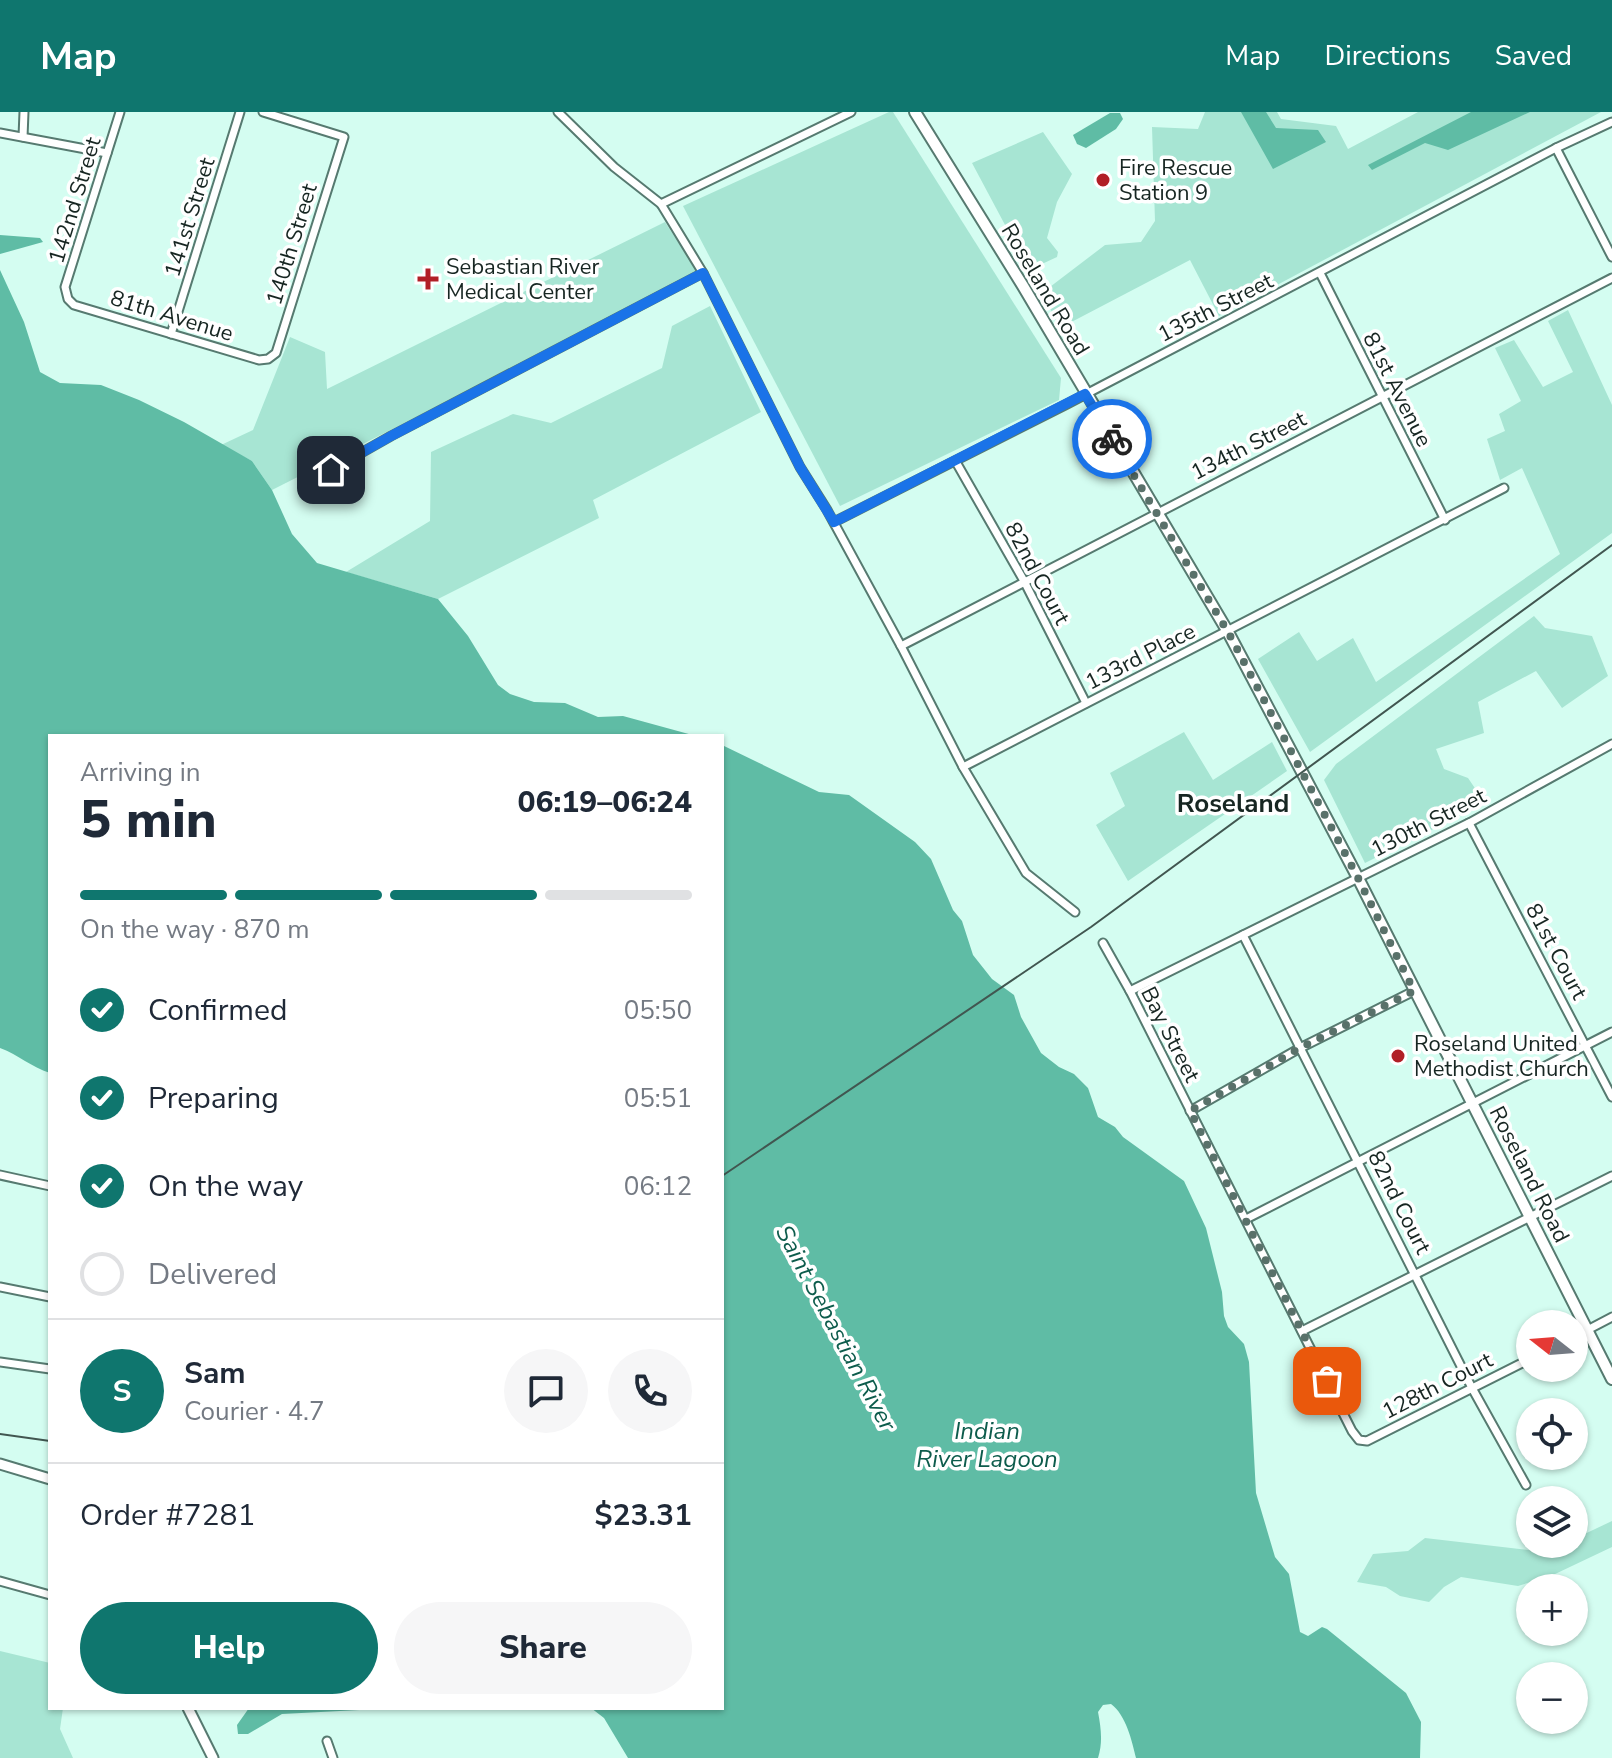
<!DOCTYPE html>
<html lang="en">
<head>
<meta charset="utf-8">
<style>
  :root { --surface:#fff; --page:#f6f6f7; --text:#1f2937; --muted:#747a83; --line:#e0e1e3; --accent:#0f766e }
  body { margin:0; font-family:"Nunito Sans",sans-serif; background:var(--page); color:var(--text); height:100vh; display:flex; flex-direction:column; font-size:30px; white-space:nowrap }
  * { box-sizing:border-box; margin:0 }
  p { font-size:26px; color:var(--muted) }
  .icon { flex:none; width:44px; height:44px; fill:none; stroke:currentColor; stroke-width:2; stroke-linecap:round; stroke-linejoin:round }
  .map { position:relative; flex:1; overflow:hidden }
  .panel { position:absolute; left:48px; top:622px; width:676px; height:976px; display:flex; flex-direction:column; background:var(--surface); border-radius:0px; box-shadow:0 2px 6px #0004 }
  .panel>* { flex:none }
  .needle { width:52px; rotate:287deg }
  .tools { position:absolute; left:1516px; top:1198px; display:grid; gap:16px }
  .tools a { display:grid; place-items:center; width:72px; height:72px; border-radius:50%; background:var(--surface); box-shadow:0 2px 6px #0004; font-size:40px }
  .pin { position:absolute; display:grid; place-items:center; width:68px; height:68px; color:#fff; margin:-34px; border-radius:16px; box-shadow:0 4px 12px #0006 }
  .courier { position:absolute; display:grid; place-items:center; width:80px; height:80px; margin:-40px; border:6px solid #1a73e8; border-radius:50%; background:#fff; color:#222; box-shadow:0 2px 10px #0007 }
  .summary em { font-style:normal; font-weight:800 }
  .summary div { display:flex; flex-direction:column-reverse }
  .summary { display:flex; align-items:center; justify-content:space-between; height:136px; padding:0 32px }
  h1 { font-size:52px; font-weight:800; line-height:60px }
  .bar { display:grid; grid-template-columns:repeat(4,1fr); gap:12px 8px; align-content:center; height:96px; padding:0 32px }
  .bar i { height:10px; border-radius:6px; background:var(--line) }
  .bar .current { background:var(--accent) }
  .bar p { grid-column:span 4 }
  .line { display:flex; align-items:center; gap:20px; padding:0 32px; border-top:2px solid var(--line) }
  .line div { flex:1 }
  .round { display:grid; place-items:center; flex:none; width:84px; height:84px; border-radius:42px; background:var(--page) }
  ol { padding:0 32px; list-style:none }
  li { display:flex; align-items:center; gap:24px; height:88px }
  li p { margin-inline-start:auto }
  li .icon { padding:8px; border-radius:50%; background:var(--accent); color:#fff; stroke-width:4 }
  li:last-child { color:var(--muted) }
  li i { width:44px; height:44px; border:4px solid var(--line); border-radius:50% }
  .primary-button { display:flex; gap:16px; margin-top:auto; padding:16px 32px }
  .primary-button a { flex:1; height:92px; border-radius:48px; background:var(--accent); color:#fff; font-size:32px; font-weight:800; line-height:92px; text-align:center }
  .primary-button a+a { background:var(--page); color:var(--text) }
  header { display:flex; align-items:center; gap:48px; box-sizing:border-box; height:112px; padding:0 40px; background:var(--accent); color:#fff }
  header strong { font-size:38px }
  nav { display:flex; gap:44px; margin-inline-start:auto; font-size:28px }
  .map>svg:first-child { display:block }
</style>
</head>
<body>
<header>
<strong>Map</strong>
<nav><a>Map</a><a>Directions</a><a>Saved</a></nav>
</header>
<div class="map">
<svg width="1612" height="1646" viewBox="0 0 1612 1646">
  <rect width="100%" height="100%" fill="#d4fdf1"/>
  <g fill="#a7e5d3">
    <path d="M 889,0 L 893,0 L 1061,266 L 1059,288 L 840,394 L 683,94 Z"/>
    <path d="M 1205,0 L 1277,0 L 1281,7 L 1336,14 L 1348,37 L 1418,0 L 1601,0 L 1219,204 L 1190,148 L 1060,216 L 1042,181 L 1105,133 L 1141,130 L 1155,109 L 1152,15 L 1198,17 Z"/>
    <path d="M 1043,20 L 1072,62 L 1057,90 L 1047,126 L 1058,140 L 1057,145 L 1029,158 L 972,51 Z"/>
    <path d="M 665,110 L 699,162 L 272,378 L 252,349 L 221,333 L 253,318 L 290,225 L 325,240 L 327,277 Z"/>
    <path d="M 710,194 L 761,300 L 593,388 L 599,406 L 438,487 L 346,460 L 430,409 L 431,340 L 513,302 L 551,311 L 662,256 L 672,214 Z"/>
    <path d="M 1568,198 L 1612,293 L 1612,421 L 1310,640 L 1258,547 L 1299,520 L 1317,549 L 1353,526 L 1376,570 L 1560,442 L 1522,356 L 1500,368 L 1487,327 L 1505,319 L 1499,302 L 1521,289 L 1495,236 L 1514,228 L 1543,275 L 1573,260 L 1548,209 Z"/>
    <path d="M 1534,504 L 1545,516 L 1592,524 L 1608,564 L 1562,596 L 1536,559 L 1478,590 L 1484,621 L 1436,637 L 1444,657 L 1468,666 L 1485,691 L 1365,751 L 1324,668 L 1336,652 Z"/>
    <path d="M 1184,620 L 1213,668 L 1272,630 L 1287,659 L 1128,769 L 1096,713 L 1125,694 L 1110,661 Z"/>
    <path d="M 1612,1409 L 1612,1435 L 1553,1463 L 1518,1474 L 1461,1465 L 1444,1475 L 1429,1490 L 1400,1484 L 1386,1475 L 1357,1470 L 1373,1442 L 1408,1439 L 1425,1426 L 1545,1440 L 1563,1432 L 1574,1432 L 1574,1427 Z"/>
    <path d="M 0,1539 L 50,1551 L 50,1596 L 63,1596 L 60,1617 L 73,1646 L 0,1646 Z"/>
  </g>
  <g fill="#5fbca5">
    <path d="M 1241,0 L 1266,0 L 1276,16 L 1318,18 L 1326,30 L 1273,57 Z"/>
    <path d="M 1471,0 L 1530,0 L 1448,38 L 1425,31 L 1372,58 L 1368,53 Z"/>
    <path d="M 1110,1 L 1120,1 L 1123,7 L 1116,17 L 1086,36 L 1077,32 L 1073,23 Z"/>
    <path d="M 0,123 L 40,126 L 43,130 L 0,142 Z"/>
    <path d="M 0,158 L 24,210 L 40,260 L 60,271 L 101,273 L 139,288 L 184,310 L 252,349 L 272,378 L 292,422 L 317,451 L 438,487 L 468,524 L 498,573 L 510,582 L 534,590 L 565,591 L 598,605 L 623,604 L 696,624 L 50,624 L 50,961 C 31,955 19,943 0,936 Z"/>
    <path d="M 722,633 L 819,680 L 849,683 L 915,730 L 931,747 L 953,798 L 962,809 L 973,843 L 992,867 L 1014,883 L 1021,905 L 1041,941 L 1059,955 L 1074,962 L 1088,976 L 1098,1005 L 1115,1015 L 1123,1025 L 1184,1069 L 1206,1116 L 1222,1180 L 1224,1204 L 1228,1215 L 1244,1232 L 1249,1250 L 1256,1381 L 1275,1445 L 1289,1462 L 1300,1520 L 1308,1524 L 1322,1515 L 1327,1517 L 1406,1581 L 1421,1610 L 1420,1646 L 1136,1646 C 1132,1629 1126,1603 1111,1592 L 1103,1593 L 1098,1600 C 1101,1616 1103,1630 1098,1646 L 628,1646 L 604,1606 L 591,1596 L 722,1596 Z"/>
    <path d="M 249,1596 L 398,1596 L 282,1602 L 248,1622 L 238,1622 L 237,1613 Z"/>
  </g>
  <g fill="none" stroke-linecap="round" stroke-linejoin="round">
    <defs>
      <g id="minor">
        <path d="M 120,0 L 65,175 L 68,187 L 74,193 L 259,248 L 268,247 L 276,241 L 344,25 L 263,0"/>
        <path d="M 558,0 L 614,55 L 661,92 L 703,161 L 800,355 L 827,398 L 901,534 L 963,655 L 1026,761 L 1075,800"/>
        <path d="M 0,21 L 107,41"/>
        <path d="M 23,25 L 24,0"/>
        <path d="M 1556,36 L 1612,145"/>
        <path d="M 661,92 L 851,0"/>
        <path d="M 1320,161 L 1445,408"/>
        <path d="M 171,222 L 240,0"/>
        <path d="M 956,350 L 1024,469 L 1086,591"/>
        <path d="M 331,358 L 391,324 L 703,161"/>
        <path d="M 834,410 L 1067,292 L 1556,36 L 1612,10"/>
        <path d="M 901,534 L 1612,166"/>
        <path d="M 963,655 L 1504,376"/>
        <path d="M 1469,711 L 1612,985"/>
        <path d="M 1243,823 L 1472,1276 L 1526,1373"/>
        <path d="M 1103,831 L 1130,879 L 1352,1319 L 1359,1328 L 1367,1329 L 1530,1247"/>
        <path d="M 1130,879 L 1469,711 L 1612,632"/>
        <path d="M 1190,999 L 1300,936 L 1414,879"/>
        <path d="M 0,1063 L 50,1074"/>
        <path d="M 1246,1107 L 1612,920"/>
        <path d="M 0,1175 L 50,1185"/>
        <path d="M 1302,1219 L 1612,1064"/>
        <path d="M 1574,1225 L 1612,1205"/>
        <path d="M 0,1250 L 50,1257"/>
        <path d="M 0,1469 L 50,1483"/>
        <path d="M 327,1629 L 333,1646"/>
      </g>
      <g id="tertiary">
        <path d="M 0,1352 L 50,1367"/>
        <path d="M 188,1596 L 213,1646"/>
      </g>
      <path id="secondary" d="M 915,0 L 1023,174 L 1228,520 L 1358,766 L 1612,1267"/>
    </defs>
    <use href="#minor" stroke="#567a70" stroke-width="11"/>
    <use href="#tertiary" stroke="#567a70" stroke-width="13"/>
    <use href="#secondary" stroke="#567a70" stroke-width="14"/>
    <use href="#minor" stroke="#fff" stroke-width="7"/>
    <use href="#tertiary" stroke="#fff" stroke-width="9"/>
    <use href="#secondary" stroke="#fff" stroke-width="10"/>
    <g stroke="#415650" stroke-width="2">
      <path d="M 722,1064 L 1091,815 L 1612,433"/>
      <path d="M 0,1322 L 50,1329"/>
    </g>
  </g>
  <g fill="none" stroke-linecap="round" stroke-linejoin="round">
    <path stroke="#59716a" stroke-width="8" stroke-dasharray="0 14.4" d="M 1112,327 L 1228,520 L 1358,766 L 1414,879 L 1300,936 L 1190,999 L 1327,1269"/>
    <path stroke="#1a73e8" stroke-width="10" d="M 331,358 L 391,324 L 703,161 L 800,355 L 834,410 L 1085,282 L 1112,327"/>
  </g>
  <g fill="#b11f26" stroke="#fff" stroke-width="3">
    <circle cx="1103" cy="68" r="8"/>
    <path d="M424 155h8v8h8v8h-8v8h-8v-8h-8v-8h8z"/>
    <circle cx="1398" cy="944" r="8"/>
  </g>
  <g text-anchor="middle" stroke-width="7" stroke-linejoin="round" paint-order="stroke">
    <g font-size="22" fill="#172622" stroke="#fff" text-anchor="start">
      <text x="1119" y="63">Fire Rescue<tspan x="1119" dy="25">Station 9</tspan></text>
      <text x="446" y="162">Sebastian River<tspan x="446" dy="25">Medical Center</tspan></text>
      <text x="1414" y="939">Roseland United<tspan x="1414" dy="25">Methodist Church</tspan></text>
    </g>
    <g font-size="22" fill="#172622" stroke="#fff">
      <text transform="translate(74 88) rotate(-73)" y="8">142nd Street</text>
      <text transform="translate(189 105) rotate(-73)" y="8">141st Street</text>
      <text transform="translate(291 132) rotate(-73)" y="8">140th Street</text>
      <text transform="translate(1046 177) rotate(59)" y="8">Roseland Road</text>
      <text transform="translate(1215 195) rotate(-27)" y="8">135th Street</text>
      <text transform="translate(172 203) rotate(17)" y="8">81th Avenue</text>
      <text transform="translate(1398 277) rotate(63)" y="8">81st Avenue</text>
      <text transform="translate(1248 333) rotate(-27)" y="8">134th Street</text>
      <text transform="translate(1038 461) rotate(62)" y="8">82nd Court</text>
      <text transform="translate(1140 544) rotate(-27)" y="8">133rd Place</text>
      <text transform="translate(1428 710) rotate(-27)" y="8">130th Street</text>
      <text transform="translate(1557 839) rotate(62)" y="8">81st Court</text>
      <text transform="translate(1171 922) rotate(63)" y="8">Bay Street</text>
      <text transform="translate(1530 1062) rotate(63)" y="8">Roseland Road</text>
      <text transform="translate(1400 1090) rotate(63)" y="8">82nd Court</text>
      <text transform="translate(1437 1273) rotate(-27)" y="8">128th Court</text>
    </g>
    <g font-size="24" font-style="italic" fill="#0d5c4c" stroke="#fff">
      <text transform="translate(836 1216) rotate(62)" y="8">Saint Sebastian River</text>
      <text x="987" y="1327">Indian<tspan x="987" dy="28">River Lagoon</tspan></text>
    </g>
    <g font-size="26" font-weight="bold" fill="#172622" stroke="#fff">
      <text x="1233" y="700">Roseland</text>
    </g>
  </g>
</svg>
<div class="tools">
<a><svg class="needle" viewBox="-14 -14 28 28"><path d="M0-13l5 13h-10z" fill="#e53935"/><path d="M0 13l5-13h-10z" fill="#747a83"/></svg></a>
<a><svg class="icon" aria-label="locate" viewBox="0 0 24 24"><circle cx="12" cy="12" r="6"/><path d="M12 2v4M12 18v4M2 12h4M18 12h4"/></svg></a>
<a><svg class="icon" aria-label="layers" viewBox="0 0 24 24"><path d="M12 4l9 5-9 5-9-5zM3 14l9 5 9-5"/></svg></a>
<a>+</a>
<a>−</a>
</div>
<div class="pin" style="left:1327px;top:1269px;background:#ea580c"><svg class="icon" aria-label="bag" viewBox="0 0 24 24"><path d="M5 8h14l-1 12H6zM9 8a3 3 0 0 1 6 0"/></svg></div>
<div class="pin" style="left:331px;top:358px;background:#1f2937"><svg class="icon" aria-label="home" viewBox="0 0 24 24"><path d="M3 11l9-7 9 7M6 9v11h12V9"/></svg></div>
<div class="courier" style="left:1112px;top:327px"><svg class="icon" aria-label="bike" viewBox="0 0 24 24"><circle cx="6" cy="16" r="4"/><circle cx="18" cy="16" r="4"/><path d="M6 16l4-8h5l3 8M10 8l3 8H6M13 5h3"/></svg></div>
<section class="panel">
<div class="summary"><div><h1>5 min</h1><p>Arriving in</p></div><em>06:19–06:24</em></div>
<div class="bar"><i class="current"></i><i class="current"></i><i class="current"></i><i></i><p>On the way · 870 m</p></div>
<ol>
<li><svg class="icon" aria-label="check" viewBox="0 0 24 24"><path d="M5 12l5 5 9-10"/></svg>Confirmed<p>05:50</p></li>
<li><svg class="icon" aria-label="check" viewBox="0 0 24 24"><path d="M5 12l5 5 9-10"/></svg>Preparing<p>05:51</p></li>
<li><svg class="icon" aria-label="check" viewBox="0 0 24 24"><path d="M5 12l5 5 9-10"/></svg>On the way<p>06:12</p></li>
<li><i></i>Delivered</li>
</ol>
<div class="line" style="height:144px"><b class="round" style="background:var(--accent);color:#fff">S</b><div><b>Sam</b><p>Courier · 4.7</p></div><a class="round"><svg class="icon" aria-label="chat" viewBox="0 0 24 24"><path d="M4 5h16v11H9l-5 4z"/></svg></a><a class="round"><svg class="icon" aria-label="phone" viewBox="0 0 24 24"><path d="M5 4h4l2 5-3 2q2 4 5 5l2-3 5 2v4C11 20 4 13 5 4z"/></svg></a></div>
<div class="line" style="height:104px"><div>Order #7281</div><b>$23.31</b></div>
<div class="primary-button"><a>Help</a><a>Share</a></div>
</section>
</div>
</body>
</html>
